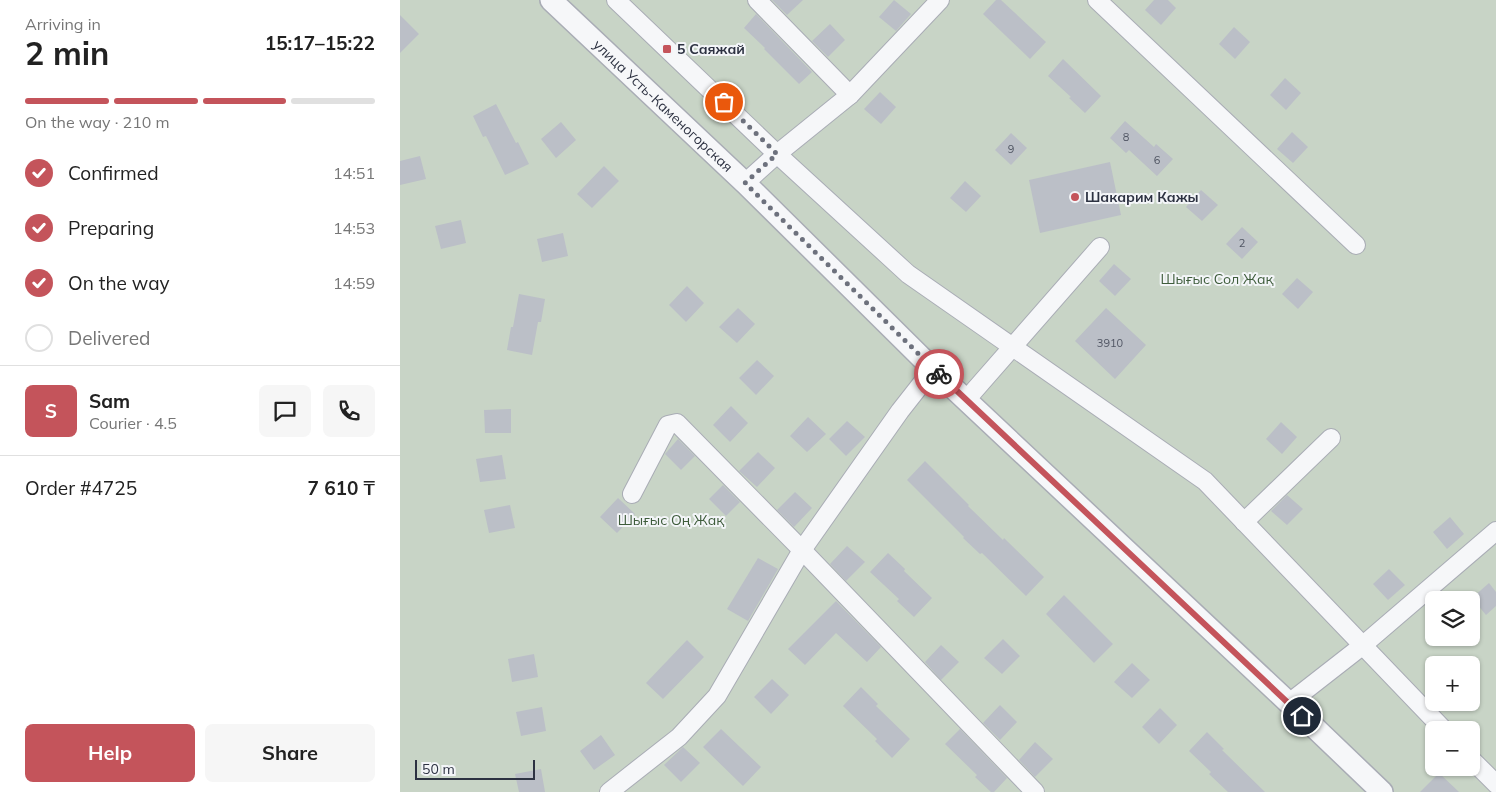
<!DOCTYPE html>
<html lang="en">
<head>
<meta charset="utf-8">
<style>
  :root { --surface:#fff; --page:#f6f6f6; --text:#222; --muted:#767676; --line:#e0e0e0; --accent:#c4545b }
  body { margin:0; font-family:Mulish,sans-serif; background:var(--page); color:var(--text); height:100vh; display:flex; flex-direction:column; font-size:19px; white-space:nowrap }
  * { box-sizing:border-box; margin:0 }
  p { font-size:16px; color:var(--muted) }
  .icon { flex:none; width:28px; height:28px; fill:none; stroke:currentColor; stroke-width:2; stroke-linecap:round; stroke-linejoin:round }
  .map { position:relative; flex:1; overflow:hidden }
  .panel { display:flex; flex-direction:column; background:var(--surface); width:400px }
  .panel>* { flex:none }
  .tools { position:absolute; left:1025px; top:591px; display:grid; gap:10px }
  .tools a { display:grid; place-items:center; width:55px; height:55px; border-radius:8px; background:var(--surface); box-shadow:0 1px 4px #0004; font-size:25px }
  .scale { position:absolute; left:15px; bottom:12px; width:120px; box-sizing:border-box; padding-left:5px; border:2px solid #2d3242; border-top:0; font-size:14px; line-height:18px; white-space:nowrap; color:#2d3242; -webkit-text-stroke:4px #f3f5f8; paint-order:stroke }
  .pin { position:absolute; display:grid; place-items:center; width:42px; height:42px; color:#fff; margin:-21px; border:2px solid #fff; border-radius:50%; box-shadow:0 1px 5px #0007 }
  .courier { position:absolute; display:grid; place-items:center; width:50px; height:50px; margin:-25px; border:4px solid #c4545b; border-radius:50%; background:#fff; color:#222; box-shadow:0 1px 6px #0007 }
  .summary em { font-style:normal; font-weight:700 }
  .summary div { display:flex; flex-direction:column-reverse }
  .summary { display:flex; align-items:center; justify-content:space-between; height:85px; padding:0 25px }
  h1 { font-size:32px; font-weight:700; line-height:38px }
  .bar { display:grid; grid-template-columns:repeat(4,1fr); gap:8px 5px; align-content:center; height:60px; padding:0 25px }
  .bar i { height:6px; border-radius:4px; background:var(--line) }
  .bar .active { background:var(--accent) }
  .bar p { grid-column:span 4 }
  .line { display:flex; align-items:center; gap:12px; padding:0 25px; border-top:1px solid var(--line) }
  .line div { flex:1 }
  .round { display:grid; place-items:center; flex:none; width:52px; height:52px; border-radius:8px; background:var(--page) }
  ol { padding:0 25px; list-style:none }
  li { display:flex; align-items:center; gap:15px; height:55px }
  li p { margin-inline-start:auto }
  li .icon { padding:5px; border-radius:50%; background:var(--accent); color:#fff; stroke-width:4 }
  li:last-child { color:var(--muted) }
  li i { width:28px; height:28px; border:2px solid var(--line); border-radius:50% }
  .action { display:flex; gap:10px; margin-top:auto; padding:10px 25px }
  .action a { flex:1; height:58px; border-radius:8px; background:var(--accent); color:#fff; font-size:20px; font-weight:700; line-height:58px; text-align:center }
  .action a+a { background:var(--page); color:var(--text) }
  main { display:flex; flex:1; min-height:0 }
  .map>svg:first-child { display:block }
</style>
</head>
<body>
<main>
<section class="panel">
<div class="summary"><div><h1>2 min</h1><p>Arriving in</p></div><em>15:17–15:22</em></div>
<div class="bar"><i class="active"></i><i class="active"></i><i class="active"></i><i></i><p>On the way · 210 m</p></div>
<ol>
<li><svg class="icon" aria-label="check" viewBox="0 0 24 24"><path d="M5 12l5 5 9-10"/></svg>Confirmed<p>14:51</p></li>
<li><svg class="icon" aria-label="check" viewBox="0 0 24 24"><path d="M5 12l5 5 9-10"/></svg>Preparing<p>14:53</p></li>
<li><svg class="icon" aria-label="check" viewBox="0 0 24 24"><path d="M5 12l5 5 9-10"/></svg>On the way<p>14:59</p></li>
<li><i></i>Delivered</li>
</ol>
<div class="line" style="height:90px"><b class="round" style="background:var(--accent);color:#fff">S</b><div><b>Sam</b><p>Courier · 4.5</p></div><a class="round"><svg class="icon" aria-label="chat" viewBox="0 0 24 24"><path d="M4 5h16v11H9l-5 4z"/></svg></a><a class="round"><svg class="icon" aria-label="phone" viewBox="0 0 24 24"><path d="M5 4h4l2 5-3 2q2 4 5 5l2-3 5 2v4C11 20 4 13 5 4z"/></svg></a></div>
<div class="line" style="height:65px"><div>Order #4725</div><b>7 610 ₸</b></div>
<div class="action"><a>Help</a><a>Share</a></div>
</section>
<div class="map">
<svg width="1096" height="792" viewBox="0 0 1096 792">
  <rect width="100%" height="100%" fill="#e4e6eb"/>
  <path fill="#c8d4c6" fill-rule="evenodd" d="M 0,0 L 1096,0 L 1096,792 L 0,792 ZM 1034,600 L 1071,600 L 1071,638 L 1034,638 ZM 1034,665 L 1071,665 L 1071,702 L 1034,702 ZM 1034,730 L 1071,730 L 1071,768 L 1034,768 Z"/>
  <g fill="#bbbfc7">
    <path d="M 372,0 L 403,0 L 387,15 Z"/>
    <path d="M 494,0 L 511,14 L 496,31 L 479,17 Z"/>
    <path d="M 596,0 L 601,0 L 646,42 L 630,59 L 583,14 Z"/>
    <path d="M 754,0 L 768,0 L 776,8 L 761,25 L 745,10 Z"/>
    <path d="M 356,14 L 412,72 L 399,84 L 364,49 L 365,48 L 344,28 Z"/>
    <path d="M 0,15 L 19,34 L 0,53 Z"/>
    <path d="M 430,24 L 445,40 L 428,57 L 412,41 Z"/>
    <path d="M 834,27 L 850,42 L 835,59 L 819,44 Z"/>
    <path d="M 663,59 L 701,96 L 685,113 L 669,98 L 671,97 L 648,76 Z"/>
    <path d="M 885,78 L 901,93 L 886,110 L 870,95 Z"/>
    <path d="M 480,92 L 496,107 L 481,124 L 464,109 Z"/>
    <path d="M 96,104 L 116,143 L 118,142 L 129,164 L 105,175 L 86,136 L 83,137 L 73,116 Z"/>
    <path d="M 725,121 L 754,147 L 756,144 L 773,159 L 757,176 L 729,150 L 726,153 L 710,138 Z"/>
    <path d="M 161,122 L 176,140 L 156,158 L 141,139 Z"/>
    <path d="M 892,132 L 908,147 L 893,163 L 877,149 Z"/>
    <path d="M 611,133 L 627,148 L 611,165 L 595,150 Z"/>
    <path d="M 20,156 L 26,179 L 0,185 L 0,161 Z"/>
    <path d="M 710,162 L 721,215 L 640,233 L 629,180 Z"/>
    <path d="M 204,166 L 219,181 L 192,208 L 177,194 Z"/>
    <path d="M 565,181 L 581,196 L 566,212 L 550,198 Z"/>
    <path d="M 801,190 L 818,205 L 802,221 L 786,207 Z"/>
    <path d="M 61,220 L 66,243 L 41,249 L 35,226 Z"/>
    <path d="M 842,227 L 858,242 L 842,259 L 826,244 Z"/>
    <path d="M 163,233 L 168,256 L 142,262 L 137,239 Z"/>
    <path d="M 714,264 L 731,279 L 715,296 L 699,281 Z"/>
    <path d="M 897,278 L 913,292 L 898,309 L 882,294 Z"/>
    <path d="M 287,286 L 304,303 L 286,322 L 269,305 Z"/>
    <path d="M 119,294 L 145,299 L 141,322 L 138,322 L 132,355 L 107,350 L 111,327 L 113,327 Z"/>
    <path d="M 338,308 L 355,324 L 337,343 L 319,327 Z"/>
    <path d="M 706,308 L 746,345 L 715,379 L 675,341 Z"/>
    <path d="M 357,360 L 374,376 L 356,395 L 339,378 Z"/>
    <path d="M 331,406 L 348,423 L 330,442 L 313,425 Z"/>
    <path d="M 111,409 L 111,433 L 85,433 L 84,410 Z"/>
    <path d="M 408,417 L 426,434 L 407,452 L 390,436 Z"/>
    <path d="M 447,421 L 465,437 L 446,456 L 429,439 Z"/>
    <path d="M 881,422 L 897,437 L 882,454 L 866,439 Z"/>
    <path d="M 278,439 L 295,456 L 281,470 L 265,454 Z"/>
    <path d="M 358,452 L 375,468 L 357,487 L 339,471 Z"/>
    <path d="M 102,455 L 106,479 L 80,482 L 76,459 Z"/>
    <path d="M 525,461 L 569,505 L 568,506 L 603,540 L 604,538 L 644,577 L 626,596 L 582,553 L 580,554 L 563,538 L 564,537 L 507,480 Z"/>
    <path d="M 323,485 L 340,502 L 326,516 L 309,499 Z"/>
    <path d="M 395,492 L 412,508 L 394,527 L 377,510 Z"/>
    <path d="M 887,495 L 903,509 L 887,525 L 871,511 Z"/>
    <path d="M 218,498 L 235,514 L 217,533 L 200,517 Z"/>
    <path d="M 110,505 L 115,528 L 89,533 L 84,510 Z"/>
    <path d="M 1050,517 L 1064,534 L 1047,549 L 1033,532 Z"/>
    <path d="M 447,546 L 465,562 L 446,581 L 430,564 Z"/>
    <path d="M 488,553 L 505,569 L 504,571 L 532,598 L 514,617 L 497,601 L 499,599 L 470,572 Z"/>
    <path d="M 358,558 L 378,569 L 348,621 L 327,609 Z"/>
    <path d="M 989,569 L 1005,585 L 988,600 L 973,584 Z"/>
    <path d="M 1089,583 L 1096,592 L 1096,606 L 1086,615 L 1072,598 Z"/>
    <path d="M 664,595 L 713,644 L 694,663 L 646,614 Z"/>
    <path d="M 436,601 L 481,647 L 467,662 L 436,633 L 405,665 L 388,649 Z"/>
    <path d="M 603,639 L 620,656 L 602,674 L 584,658 Z"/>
    <path d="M 287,640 L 304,657 L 263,699 L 246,683 Z"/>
    <path d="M 541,645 L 559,662 L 541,680 L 525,662 Z"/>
    <path d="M 134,654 L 138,677 L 112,682 L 108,659 Z"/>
    <path d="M 732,663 L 750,680 L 732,698 L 714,682 Z"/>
    <path d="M 372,679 L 389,695 L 371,714 L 354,697 Z"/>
    <path d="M 461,687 L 478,704 L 476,706 L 510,739 L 492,758 L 475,741 L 477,739 L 443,706 Z"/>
    <path d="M 600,705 L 617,722 L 600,740 L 583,723 Z"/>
    <path d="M 142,707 L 146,731 L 121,736 L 116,712 Z"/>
    <path d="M 760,708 L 777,725 L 759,744 L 742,727 Z"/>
    <path d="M 321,729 L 361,767 L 343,786 L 303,747 Z"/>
    <path d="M 560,729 L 607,778 L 594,792 L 591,792 L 575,777 L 577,775 L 545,744 Z"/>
    <path d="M 807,732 L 824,749 L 822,750 L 865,792 L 828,792 L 809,774 L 811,772 L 789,751 Z"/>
    <path d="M 201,735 L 215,755 L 194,770 L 180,751 Z"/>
    <path d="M 635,742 L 653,759 L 635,777 L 619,760 Z"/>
    <path d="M 283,747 L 300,763 L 281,782 L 264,765 Z"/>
    <path d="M 141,769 L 145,792 L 119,792 L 115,774 Z"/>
    <path d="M 1039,773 L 1059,792 L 1020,792 Z"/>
  </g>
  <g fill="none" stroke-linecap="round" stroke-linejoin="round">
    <defs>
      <g id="minor">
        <path d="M 216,0 L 377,154 L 508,274 L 805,481 L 1044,730"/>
        <path d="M 357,0 L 450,95"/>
        <path d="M 697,0 L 956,245"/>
        <path d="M 345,183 L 377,154 L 450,95 L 540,0"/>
        <path d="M 566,400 L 700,247"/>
        <path d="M 232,494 L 268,425 L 277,423 L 402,550 L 635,792"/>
        <path d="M 844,522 L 931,438"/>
        <path d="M 889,703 L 962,646 L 1096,531"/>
        <path d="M 1071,759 L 1096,784"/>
        <path d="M 209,792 L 279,737 L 317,696 L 402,550 L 500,411 L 533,369"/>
      </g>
      <g id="tertiary">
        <path id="s1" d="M 151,0 L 345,183 L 533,369 L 889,703 L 982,792"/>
      </g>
    </defs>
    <use href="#minor" stroke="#a9acb5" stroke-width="20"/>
    <use href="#tertiary" stroke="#a9acb5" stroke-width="24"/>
    <use href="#minor" stroke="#f6f7f9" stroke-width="18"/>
    <use href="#tertiary" stroke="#f6f7f9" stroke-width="21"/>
  </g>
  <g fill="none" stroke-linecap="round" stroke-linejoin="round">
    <path stroke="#6d717d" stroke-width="5" stroke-dasharray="0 9" d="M 324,102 L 377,154 L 345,183 L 539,374"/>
    <path stroke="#c4545b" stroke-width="6" d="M 539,374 L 902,716"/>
  </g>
  <g fill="#c4545b" stroke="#f3f5f8" stroke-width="2">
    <rect x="262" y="44" width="10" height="10" rx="2.5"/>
    <circle cx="675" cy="197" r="5"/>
  </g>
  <g text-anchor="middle" stroke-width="4" stroke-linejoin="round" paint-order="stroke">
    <g font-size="11" fill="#505563">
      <text x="726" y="141">8</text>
      <text x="611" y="153">9</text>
      <text x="757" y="164">6</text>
      <text x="842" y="247">2</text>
      <text x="710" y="347">3910</text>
    </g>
    <g font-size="14" font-weight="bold" fill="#2d3242" stroke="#f3f5f8" text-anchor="start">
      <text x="277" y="54">5 Саяжай</text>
      <text x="685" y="202">Шакарим Кажы</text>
    </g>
    <g font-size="14" fill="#2d3242" stroke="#f3f5f8">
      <text dy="5" stroke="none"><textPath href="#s1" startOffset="154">улица Усть-Каменогорская</textPath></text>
    </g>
    <g font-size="14" fill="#3e5c3b" stroke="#f3f5f8">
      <text x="817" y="284">Шығыс Сол Жақ</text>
      <text x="271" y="525">Шығыс Оң Жақ</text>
    </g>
  </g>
</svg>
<div class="tools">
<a><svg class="icon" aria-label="layers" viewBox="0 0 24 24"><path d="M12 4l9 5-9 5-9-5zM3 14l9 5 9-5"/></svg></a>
<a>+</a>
<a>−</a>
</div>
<div class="scale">50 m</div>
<div class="pin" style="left:324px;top:102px;background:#ea580c"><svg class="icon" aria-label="bag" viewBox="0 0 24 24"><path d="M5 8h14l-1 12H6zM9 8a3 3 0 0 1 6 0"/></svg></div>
<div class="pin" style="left:902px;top:716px;background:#1f2937"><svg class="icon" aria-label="home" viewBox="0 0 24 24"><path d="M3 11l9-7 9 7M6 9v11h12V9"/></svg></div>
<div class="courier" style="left:539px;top:374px"><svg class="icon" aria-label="bike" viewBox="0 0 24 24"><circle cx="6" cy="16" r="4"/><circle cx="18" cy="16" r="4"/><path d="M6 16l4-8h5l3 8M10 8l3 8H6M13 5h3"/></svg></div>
</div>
</main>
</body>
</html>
